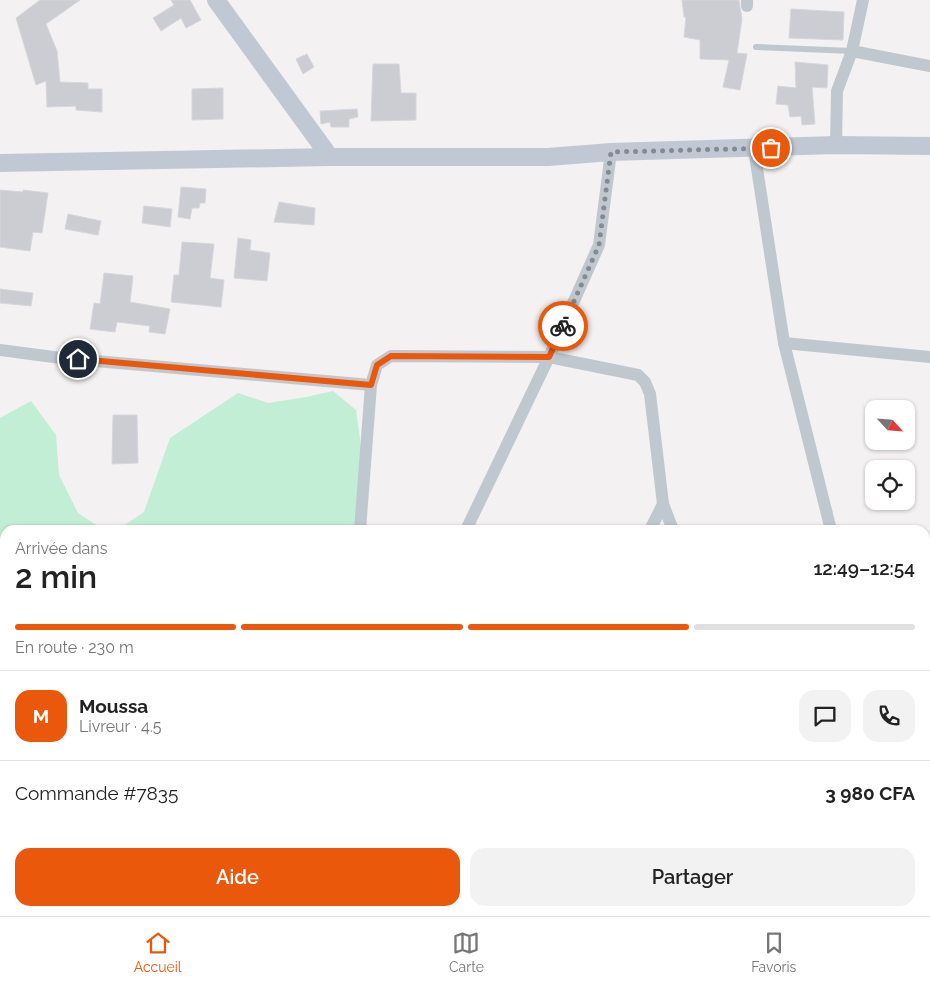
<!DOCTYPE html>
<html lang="fr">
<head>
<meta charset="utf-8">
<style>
  :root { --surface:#fff; --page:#f2f2f2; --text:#222; --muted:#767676; --line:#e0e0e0; --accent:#ea580c }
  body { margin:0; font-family:Raleway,sans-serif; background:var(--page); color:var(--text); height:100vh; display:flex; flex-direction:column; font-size:19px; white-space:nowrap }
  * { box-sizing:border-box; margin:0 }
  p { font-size:16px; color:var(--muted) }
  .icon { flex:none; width:28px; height:28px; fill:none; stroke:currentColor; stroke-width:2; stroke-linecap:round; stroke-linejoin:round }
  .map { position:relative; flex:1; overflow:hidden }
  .details { position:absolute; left:0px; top:525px; width:930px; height:391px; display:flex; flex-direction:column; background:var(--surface); border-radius:15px 15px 0 0; box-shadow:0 1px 4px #0004 }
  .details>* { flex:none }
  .needle { width:32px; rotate:116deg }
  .tools { position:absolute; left:865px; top:400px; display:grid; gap:10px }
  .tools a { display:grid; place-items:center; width:50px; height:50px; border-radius:10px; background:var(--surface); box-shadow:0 1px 4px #0004; font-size:25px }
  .pin { position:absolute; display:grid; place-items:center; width:42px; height:42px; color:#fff; margin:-21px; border:2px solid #fff; border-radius:50%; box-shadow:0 1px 5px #0007 }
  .courier { position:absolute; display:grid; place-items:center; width:50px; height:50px; margin:-25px; border:4px solid #ea580c; border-radius:50%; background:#fff; color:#222; box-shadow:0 1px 6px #0007 }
  .overview em { font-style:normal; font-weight:600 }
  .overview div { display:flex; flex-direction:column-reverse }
  .overview { display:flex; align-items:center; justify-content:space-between; height:85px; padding:0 15px }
  h1 { font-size:32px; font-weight:600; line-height:38px }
  .bar { display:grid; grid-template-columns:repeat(4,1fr); gap:8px 5px; align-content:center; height:60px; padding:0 15px }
  .bar i { height:6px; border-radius:4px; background:var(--line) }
  .bar .current { background:var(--accent) }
  .bar p { grid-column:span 4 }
  .line { display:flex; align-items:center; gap:12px; padding:0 15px; border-top:1px solid var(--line) }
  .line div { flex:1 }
  .round { display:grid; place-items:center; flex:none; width:52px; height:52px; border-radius:15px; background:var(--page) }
  .button { display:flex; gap:10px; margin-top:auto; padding:10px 15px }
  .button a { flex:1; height:58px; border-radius:15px; background:var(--accent); color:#fff; font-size:20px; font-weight:600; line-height:58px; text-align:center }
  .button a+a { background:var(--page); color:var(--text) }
  .tab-bar { display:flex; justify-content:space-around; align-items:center; height:70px; border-top:1px solid var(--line); background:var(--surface); font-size:14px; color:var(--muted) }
  .tab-bar a { display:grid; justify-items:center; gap:2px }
  .tab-bar .current { color:var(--accent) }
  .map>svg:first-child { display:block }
</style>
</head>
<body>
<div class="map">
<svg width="930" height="916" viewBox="0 0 930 916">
  <rect width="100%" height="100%" fill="#f3f1f1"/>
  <g fill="#c3eed6">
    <path d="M 333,391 L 356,410 L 363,460 L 354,530 L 117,530 L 144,512 L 170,438 L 238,393 L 268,403 L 306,397 Z"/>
    <path d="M 31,401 L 56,435 L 59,475 L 78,513 L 104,530 L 5,530 L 5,613 L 0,612 L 0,418 Z"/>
  </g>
  <g fill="#cbcdd3" stroke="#d6d7dc">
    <path d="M 40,0 L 80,0 L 46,24 L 57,51 L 60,82 L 88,83 L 88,89 L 102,89 L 102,112 L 76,110 L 76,106 L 47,107 L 46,81 L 36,85 L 16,18 Z"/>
    <path d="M 171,0 L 190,0 L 201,20 L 186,28 L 181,18 L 161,31 L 153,18 L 174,5 Z"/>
    <path d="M 682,0 L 739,0 L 742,19 L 737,53 L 747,54 L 740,90 L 723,87 L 729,60 L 700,59 L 700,40 L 684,37 L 686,17 L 684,17 Z"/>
    <path d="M 791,9 L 844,12 L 843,40 L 789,38 Z"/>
    <path d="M 307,54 L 314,67 L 303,74 L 296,59 Z"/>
    <path d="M 795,62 L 828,65 L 827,88 L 812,87 L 815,124 L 802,125 L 801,116 L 790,117 L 788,105 L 776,104 L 778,86 L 796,88 Z"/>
    <path d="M 373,64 L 399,64 L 401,93 L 416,93 L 416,120 L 371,121 Z"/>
    <path d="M 223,88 L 223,119 L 192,120 L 192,89 Z"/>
    <path d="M 357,109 L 358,117 L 349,119 L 349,127 L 331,127 L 330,122 L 321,124 L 320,111 Z"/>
    <path d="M 181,187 L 206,189 L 205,203 L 200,203 L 199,208 L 192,208 L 190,219 L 178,217 Z"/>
    <path d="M 0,190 L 23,192 L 23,190 L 48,193 L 42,233 L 33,232 L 30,251 L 0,247 Z"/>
    <path d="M 279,202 L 315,208 L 314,225 L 274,222 Z"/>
    <path d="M 144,206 L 172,209 L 170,227 L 142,223 Z"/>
    <path d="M 68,214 L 101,221 L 98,235 L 65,229 Z"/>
    <path d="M 238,238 L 251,240 L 250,250 L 270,253 L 267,281 L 234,278 Z"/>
    <path d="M 182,242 L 214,244 L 210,278 L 224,280 L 221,307 L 171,302 L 174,275 L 179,275 Z"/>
    <path d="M 104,273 L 133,276 L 130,302 L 170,309 L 165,334 L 149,332 L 150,326 L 117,322 L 115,332 L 90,329 L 94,303 L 100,304 Z"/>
    <path d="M 0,289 L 33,293 L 31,306 L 0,303 Z"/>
    <path d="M 113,415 L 137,415 L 138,463 L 112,464 Z"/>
  </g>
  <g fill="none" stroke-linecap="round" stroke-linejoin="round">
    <path stroke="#c0c8cf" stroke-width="6" d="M 756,47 L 852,51"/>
    <g stroke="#c0c8cf" stroke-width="12">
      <path d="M 747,6 L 747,0"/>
      <path d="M 852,51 L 930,66"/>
      <path d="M 836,145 L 837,91 L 852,51 L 863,0"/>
      <path d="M 754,149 L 784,343 L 831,530"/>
      <path d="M 784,343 L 930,357"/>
      <path d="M 0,350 L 61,358 L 371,385"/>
      <path d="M 360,530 L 371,385 L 377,365 L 391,356 L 549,357 L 638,375 L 645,382 L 650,394 L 663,504 L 673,530"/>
      <path d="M 466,530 L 549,357 L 599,245 L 611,152"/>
      <path d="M 650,530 L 663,504"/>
      <path d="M 925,669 L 930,669"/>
      <path d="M 0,767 L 5,767"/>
      <path d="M 644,911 L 652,916"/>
      <path d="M 1,916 L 5,907"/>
      <path d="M 279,916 L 281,911"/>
      <path d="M 443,916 L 445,911"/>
      <path d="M 600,916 L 603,911"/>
      <path d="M 778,916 L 781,911"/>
    </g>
    <g stroke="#c0c8d4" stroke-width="18">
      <path d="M 216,0 L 330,157"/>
      <path d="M 0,163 L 330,157 L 548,157 L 611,152 L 836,145 L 930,146"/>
    </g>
  </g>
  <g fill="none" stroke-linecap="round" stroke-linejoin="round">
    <path stroke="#858a91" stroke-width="5" stroke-dasharray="0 9" d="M 563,326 L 599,245 L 611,152 L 771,148"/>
    <path stroke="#ea580c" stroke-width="6" d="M 78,359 L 371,385 L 377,365 L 391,356 L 549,357 L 563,326"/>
  </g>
</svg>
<div class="tools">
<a><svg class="needle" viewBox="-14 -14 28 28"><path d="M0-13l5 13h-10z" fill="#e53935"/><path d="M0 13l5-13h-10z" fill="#767676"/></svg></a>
<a><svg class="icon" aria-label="locate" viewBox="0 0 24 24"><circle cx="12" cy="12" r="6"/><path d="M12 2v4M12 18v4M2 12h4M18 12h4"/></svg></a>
</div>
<div class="pin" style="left:771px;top:148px;background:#ea580c"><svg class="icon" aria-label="bag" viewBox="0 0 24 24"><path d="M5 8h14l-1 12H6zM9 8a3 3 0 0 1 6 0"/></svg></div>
<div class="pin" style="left:78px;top:359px;background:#1f2937"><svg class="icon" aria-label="home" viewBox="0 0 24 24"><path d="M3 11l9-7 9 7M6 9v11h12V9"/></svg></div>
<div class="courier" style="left:563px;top:326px"><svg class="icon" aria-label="bike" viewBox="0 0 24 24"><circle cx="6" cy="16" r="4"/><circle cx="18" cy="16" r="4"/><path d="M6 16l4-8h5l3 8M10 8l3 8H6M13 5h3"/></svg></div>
<section class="details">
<div class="overview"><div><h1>2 min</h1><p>Arrivée dans</p></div><em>12:49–12:54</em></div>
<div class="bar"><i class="current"></i><i class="current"></i><i class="current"></i><i></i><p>En route · 230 m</p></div>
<div class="line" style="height:90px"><b class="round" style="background:var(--accent);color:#fff">M</b><div><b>Moussa</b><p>Livreur · 4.5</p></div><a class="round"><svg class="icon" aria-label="chat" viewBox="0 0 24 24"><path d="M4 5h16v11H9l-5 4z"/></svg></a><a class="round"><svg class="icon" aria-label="phone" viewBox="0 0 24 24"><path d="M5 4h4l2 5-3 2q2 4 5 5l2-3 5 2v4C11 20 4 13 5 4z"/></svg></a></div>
<div class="line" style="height:65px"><div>Commande #7835</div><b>3 980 CFA</b></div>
<div class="button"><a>Aide</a><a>Partager</a></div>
</section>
</div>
<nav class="tab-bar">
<a class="current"><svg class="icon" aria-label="home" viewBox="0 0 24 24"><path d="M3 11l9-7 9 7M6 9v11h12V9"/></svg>Accueil</a>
<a><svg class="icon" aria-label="map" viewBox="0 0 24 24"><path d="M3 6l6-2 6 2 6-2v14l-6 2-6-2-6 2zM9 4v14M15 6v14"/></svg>Carte</a>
<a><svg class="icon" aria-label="saved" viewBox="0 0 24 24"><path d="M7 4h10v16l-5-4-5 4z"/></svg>Favoris</a>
</nav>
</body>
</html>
